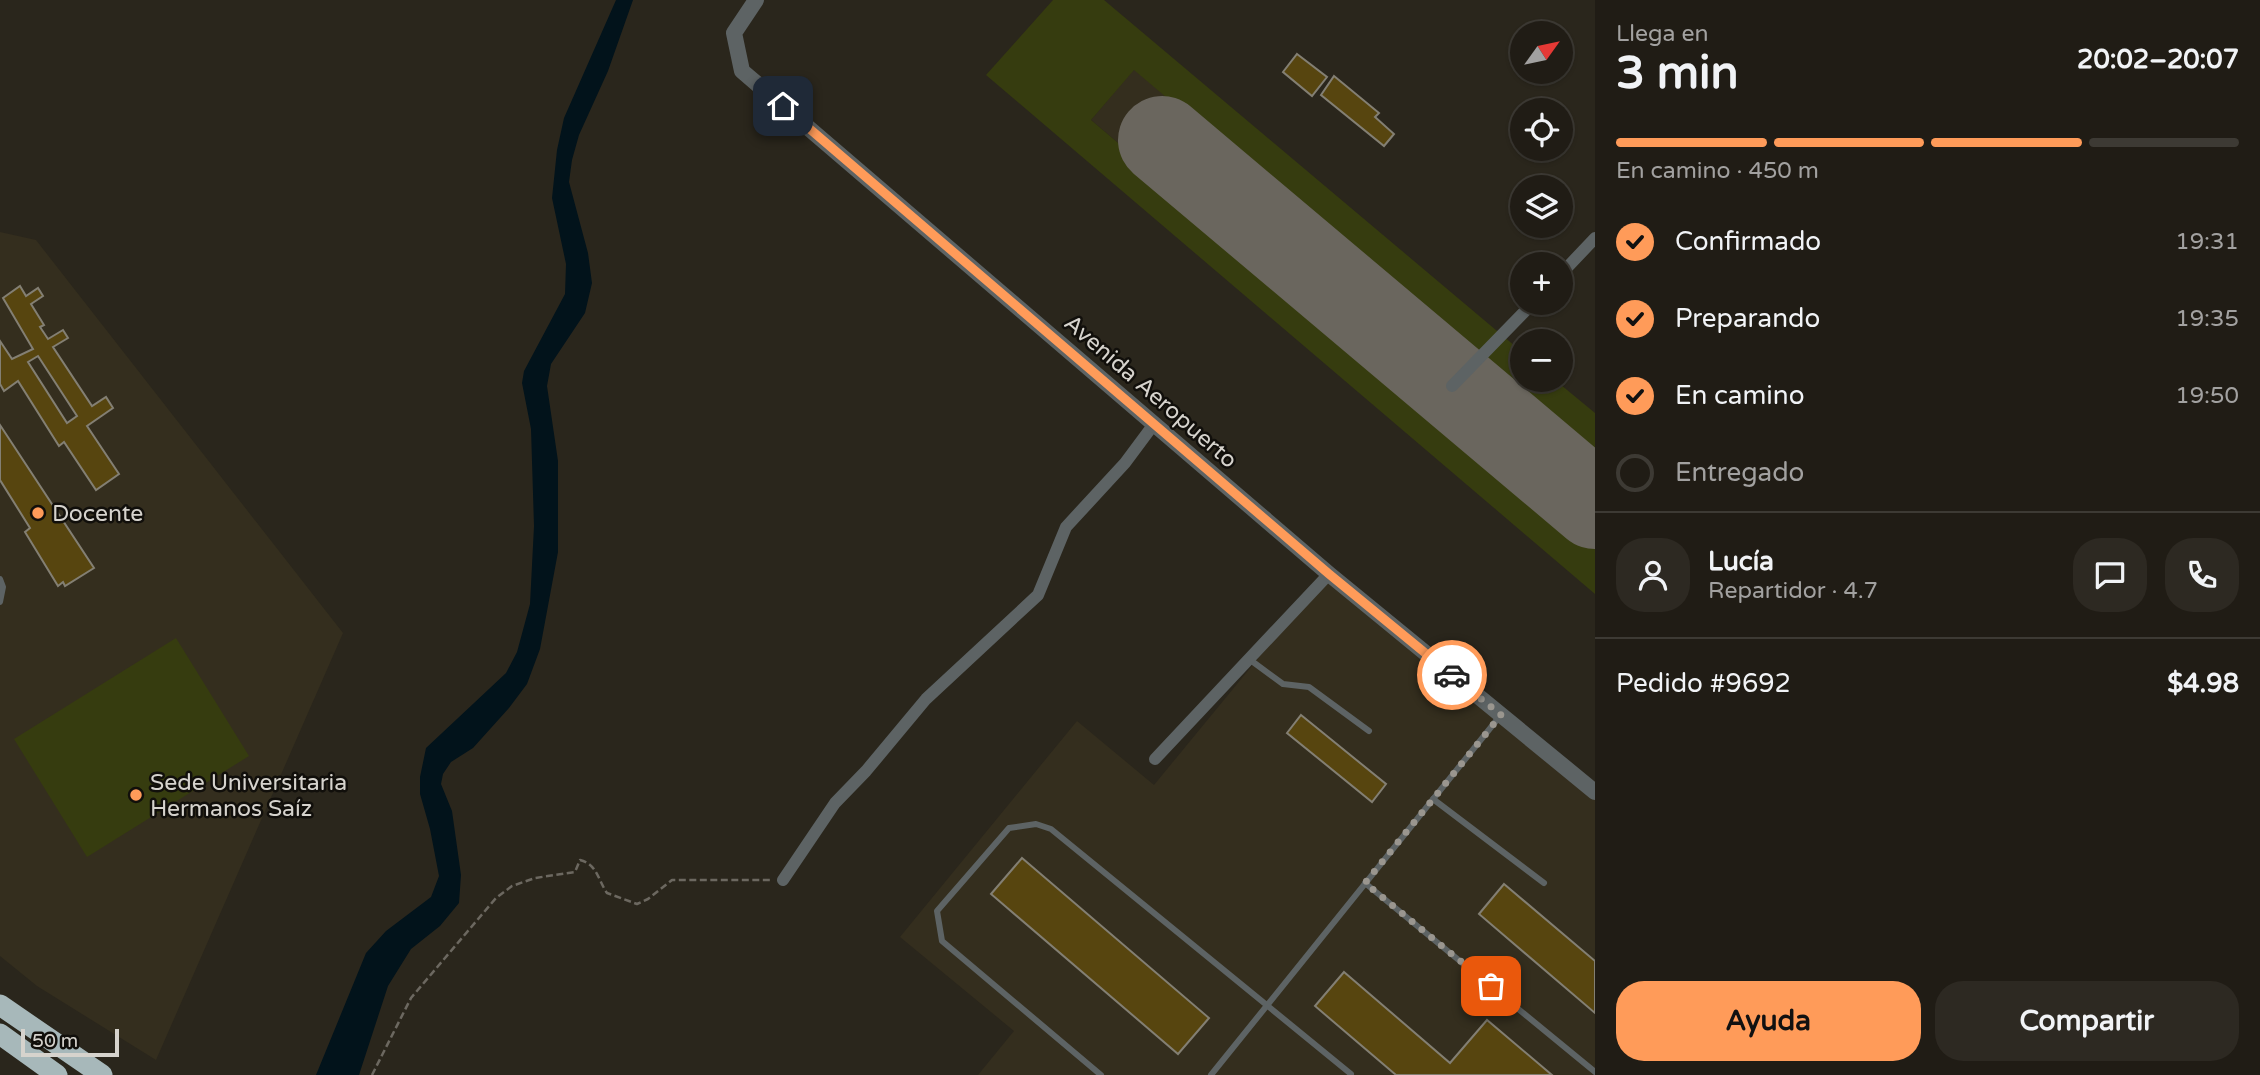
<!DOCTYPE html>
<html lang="es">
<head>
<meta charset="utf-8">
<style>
  :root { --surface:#201c15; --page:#2d2922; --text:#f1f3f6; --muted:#a2a1a0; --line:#3d3a34; --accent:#ff9b59 }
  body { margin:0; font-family:"Varela Round",sans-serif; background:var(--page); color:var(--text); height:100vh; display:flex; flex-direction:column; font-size:26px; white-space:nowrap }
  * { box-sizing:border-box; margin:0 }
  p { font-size:23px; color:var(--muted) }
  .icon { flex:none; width:38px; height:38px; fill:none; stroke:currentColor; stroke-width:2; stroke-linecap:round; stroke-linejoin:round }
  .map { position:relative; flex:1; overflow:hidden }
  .details { display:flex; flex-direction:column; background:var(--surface); width:665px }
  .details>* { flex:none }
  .needle { width:46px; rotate:57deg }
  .controls { position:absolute; left:1510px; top:21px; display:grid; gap:14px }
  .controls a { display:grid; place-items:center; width:63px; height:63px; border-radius:50%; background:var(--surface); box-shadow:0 2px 5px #0004,0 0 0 2px var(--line); font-size:35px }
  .scale { position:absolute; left:21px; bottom:18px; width:98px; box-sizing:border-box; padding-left:7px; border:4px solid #d6d3cd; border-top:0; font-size:19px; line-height:24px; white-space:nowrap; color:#d6d3cd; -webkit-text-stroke:5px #110f0b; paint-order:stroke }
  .pin { position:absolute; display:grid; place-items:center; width:60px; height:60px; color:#fff; margin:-30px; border-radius:14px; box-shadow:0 4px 10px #0006 }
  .courier { position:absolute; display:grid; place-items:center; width:70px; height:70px; margin:-35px; border:5px solid #ff9b59; border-radius:50%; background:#fff; color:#222; box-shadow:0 2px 9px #0007 }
  .overview em { font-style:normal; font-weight:700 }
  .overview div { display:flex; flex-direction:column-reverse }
  .overview { display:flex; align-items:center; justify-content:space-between; height:119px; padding:0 21px }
  h1 { font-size:46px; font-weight:700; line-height:52px }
  .bar { display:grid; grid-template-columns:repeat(4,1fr); gap:10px 7px; align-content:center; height:84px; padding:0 21px }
  .bar i { height:9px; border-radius:5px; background:var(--line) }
  .bar .selected { background:var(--accent) }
  .bar p { grid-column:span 4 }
  .line { display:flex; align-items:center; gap:18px; padding:0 21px; border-top:2px solid var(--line) }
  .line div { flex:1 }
  .round { display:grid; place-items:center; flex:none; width:74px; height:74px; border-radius:28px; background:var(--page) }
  ol { padding:0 21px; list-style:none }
  li { display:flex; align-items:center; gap:21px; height:77px }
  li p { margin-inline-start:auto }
  li .icon { padding:7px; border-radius:50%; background:var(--accent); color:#111; stroke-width:4 }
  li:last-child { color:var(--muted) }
  li i { width:38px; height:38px; border:4px solid var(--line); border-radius:50% }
  .primary-button { display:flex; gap:14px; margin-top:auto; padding:14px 21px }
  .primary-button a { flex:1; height:80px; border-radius:28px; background:var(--accent); color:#111; font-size:28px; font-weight:700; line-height:80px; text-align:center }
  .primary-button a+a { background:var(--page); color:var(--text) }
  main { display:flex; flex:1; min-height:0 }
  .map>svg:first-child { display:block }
</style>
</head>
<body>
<main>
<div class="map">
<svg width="1595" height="1075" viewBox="0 0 1595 1075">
  <rect width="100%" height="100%" fill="#2a261c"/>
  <g fill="#342e1e">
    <path d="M 1134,69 L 1595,460 L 1595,546 L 1091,120 Z"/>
    <path d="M 0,232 L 36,240 L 343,633 L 156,1060 L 37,986 L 0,956 Z"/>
    <path d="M 1330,571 L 1595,791 L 1595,1075 L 978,1075 L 1014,1031 L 900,937 L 1077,721 L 1154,785 Z"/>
  </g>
  <g fill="#363c0f">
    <path d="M 1053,0 L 1104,0 L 1522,352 L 1522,380 L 1555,380 L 1595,413 L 1595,460 L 1134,70 L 1091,120 L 1595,546 L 1595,594 L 986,75 Z"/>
    <path d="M 176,638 L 249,756 L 87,857 L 14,739 Z"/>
  </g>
  <path fill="#02131b" d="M 616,0 L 633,0 L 608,71 L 579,135 L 572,160 L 569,182 L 588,253 L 592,283 L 585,313 L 551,364 L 547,386 L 558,461 L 558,552 L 540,649 L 527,684 L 509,708 L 473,748 L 451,762 L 443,774 L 441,784 L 452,811 L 461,875 L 459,903 L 440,926 L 411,949 L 388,986 L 359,1075 L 316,1075 L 366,953 L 386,931 L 431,897 L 439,876 L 430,829 L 420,794 L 420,777 L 426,748 L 506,673 L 517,652 L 530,604 L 534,526 L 531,429 L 522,383 L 524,371 L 565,294 L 566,264 L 552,198 L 557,150 L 564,118 Z"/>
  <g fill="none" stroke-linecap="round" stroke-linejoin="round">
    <path stroke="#6a665e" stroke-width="88" d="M 1162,140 L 1595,505"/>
  </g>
  <g fill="#57450f" stroke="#837f73" stroke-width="2" fill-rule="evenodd">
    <path d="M 1297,54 L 1327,77 L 1312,96 L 1283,72 Z"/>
    <path d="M 1334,76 L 1379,113 L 1375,117 L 1394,134 L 1384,146 L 1321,95 Z"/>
    <path d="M 20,286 L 26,296 L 38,288 L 43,296 L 31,304 L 44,325 L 40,327 L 48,339 L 63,330 L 68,338 L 53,347 L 92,406 L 106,397 L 113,408 L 87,426 L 119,474 L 96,490 L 64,442 L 59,446 L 18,381 L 4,391 L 0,384 L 0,341 L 12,359 L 33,349 L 3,298 ZM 38,356 L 77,416 L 67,423 L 28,362 Z"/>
    <path d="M 0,425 L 94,568 L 65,586 L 63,582 L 58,586 L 25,532 L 30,528 L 0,480 Z"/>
    <path d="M 1301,715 L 1386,784 L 1372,802 L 1287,733 Z"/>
    <path d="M 1022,858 L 1209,1018 L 1178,1054 L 991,894 Z"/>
    <path d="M 1504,884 L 1595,961 L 1595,1013 L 1479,914 Z"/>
    <path d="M 1344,972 L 1450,1063 L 1487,1020 L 1552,1075 L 1396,1075 L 1315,1006 Z"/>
  </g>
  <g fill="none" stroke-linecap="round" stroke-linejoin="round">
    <path stroke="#6c6860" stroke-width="2.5" stroke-dasharray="7 3.5" stroke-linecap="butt" d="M 372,1075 L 411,998 L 496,898 L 512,886 L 535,878 L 575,872 L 580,860 C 597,864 598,880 607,893 L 637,904 L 648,899 L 672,880 L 772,880"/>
    <g stroke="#5d6364" stroke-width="6">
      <path d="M 0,579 L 3,587 L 0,602"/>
      <path d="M 1249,659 L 1283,684 L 1309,687 L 1369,731"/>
      <path d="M 1433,799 L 1544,883"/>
      <path d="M 1365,883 L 1595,1072"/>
      <path d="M 1101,1075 L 942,941 L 937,911 L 1009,828 L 1036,824 L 1051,829 L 1351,1074"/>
      <path d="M 1211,1075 L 1500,716"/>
    </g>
    <g stroke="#5d6364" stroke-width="12">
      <path d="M 1561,274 L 1595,238"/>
      <path d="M 1452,386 L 1533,303"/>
      <path d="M 1155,759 L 1329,574"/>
      <path d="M 783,880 L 835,803 L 866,771 L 926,699 L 1038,595 L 1066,527 L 1125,463 L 1154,424"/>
    </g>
    <path stroke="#5d6364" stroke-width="16" d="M 756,0 L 734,33 L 742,71 L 1329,574 L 1595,792"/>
    <g stroke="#a7b8ba" stroke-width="21">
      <path d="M 0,1005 L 102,1075"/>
      <path d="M 0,1034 L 57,1075"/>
    </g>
  </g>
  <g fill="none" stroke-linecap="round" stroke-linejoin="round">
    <path stroke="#9a968f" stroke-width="7" stroke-dasharray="0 12.6" d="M 1452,675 L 1501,715 L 1365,883 L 1491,986"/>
    <path stroke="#ff9b59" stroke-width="9" d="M 783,106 L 1329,574 L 1452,675"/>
  </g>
  <g fill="#ff9b59" stroke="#110f0b" stroke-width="2.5">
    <circle cx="38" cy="513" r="7"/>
    <circle cx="136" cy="795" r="7"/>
  </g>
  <g text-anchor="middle" stroke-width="5" stroke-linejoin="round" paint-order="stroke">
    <g font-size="23" fill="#d6d3cd" stroke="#110f0b">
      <text transform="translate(1151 391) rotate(41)" y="8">Avenida Aeropuerto</text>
    </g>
    <g font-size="23" fill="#d6d3cd" stroke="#110f0b" text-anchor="start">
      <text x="52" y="521">Docente</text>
      <text x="150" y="790">Sede Universitaria<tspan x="150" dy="26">Hermanos Saíz</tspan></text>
    </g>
  </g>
</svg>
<div class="controls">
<a><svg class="needle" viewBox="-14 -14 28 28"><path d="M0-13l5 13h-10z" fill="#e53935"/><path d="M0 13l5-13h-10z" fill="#a2a1a0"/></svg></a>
<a><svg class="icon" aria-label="locate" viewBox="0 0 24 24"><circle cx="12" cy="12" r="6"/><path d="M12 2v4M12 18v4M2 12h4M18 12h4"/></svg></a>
<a><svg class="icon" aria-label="layers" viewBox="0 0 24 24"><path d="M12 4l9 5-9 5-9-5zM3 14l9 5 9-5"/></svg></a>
<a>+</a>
<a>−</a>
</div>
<div class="scale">50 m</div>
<div class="pin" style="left:1491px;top:986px;background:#ea580c"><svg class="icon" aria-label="bag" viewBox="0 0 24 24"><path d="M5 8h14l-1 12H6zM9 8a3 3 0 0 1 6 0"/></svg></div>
<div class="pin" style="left:783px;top:106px;background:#1f2937"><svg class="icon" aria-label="home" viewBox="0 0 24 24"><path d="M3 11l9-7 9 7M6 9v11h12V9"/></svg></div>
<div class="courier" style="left:1452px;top:675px"><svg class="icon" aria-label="car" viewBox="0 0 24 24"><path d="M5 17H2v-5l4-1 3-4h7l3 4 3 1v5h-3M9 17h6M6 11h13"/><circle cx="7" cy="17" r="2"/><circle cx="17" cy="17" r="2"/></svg></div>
</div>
<section class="details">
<div class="overview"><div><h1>3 min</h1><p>Llega en</p></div><em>20:02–20:07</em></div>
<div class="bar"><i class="selected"></i><i class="selected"></i><i class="selected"></i><i></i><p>En camino · 450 m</p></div>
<ol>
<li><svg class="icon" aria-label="check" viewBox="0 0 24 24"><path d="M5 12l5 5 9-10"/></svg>Confirmado<p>19:31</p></li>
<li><svg class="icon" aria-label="check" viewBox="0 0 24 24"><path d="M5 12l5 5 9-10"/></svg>Preparando<p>19:35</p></li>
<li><svg class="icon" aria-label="check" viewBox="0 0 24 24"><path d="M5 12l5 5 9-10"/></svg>En camino<p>19:50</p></li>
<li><i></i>Entregado</li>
</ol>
<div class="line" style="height:126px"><a class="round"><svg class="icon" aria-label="person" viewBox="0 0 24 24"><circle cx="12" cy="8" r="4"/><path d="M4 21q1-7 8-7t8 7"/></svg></a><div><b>Lucía</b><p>Repartidor · 4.7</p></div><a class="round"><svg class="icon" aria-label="chat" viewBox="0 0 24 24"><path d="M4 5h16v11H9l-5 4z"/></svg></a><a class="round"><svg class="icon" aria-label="phone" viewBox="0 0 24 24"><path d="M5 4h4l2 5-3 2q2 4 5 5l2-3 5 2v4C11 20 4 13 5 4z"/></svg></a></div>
<div class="line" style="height:91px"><div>Pedido #9692</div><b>$4.98</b></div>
<div class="primary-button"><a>Ayuda</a><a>Compartir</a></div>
</section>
</main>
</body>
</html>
